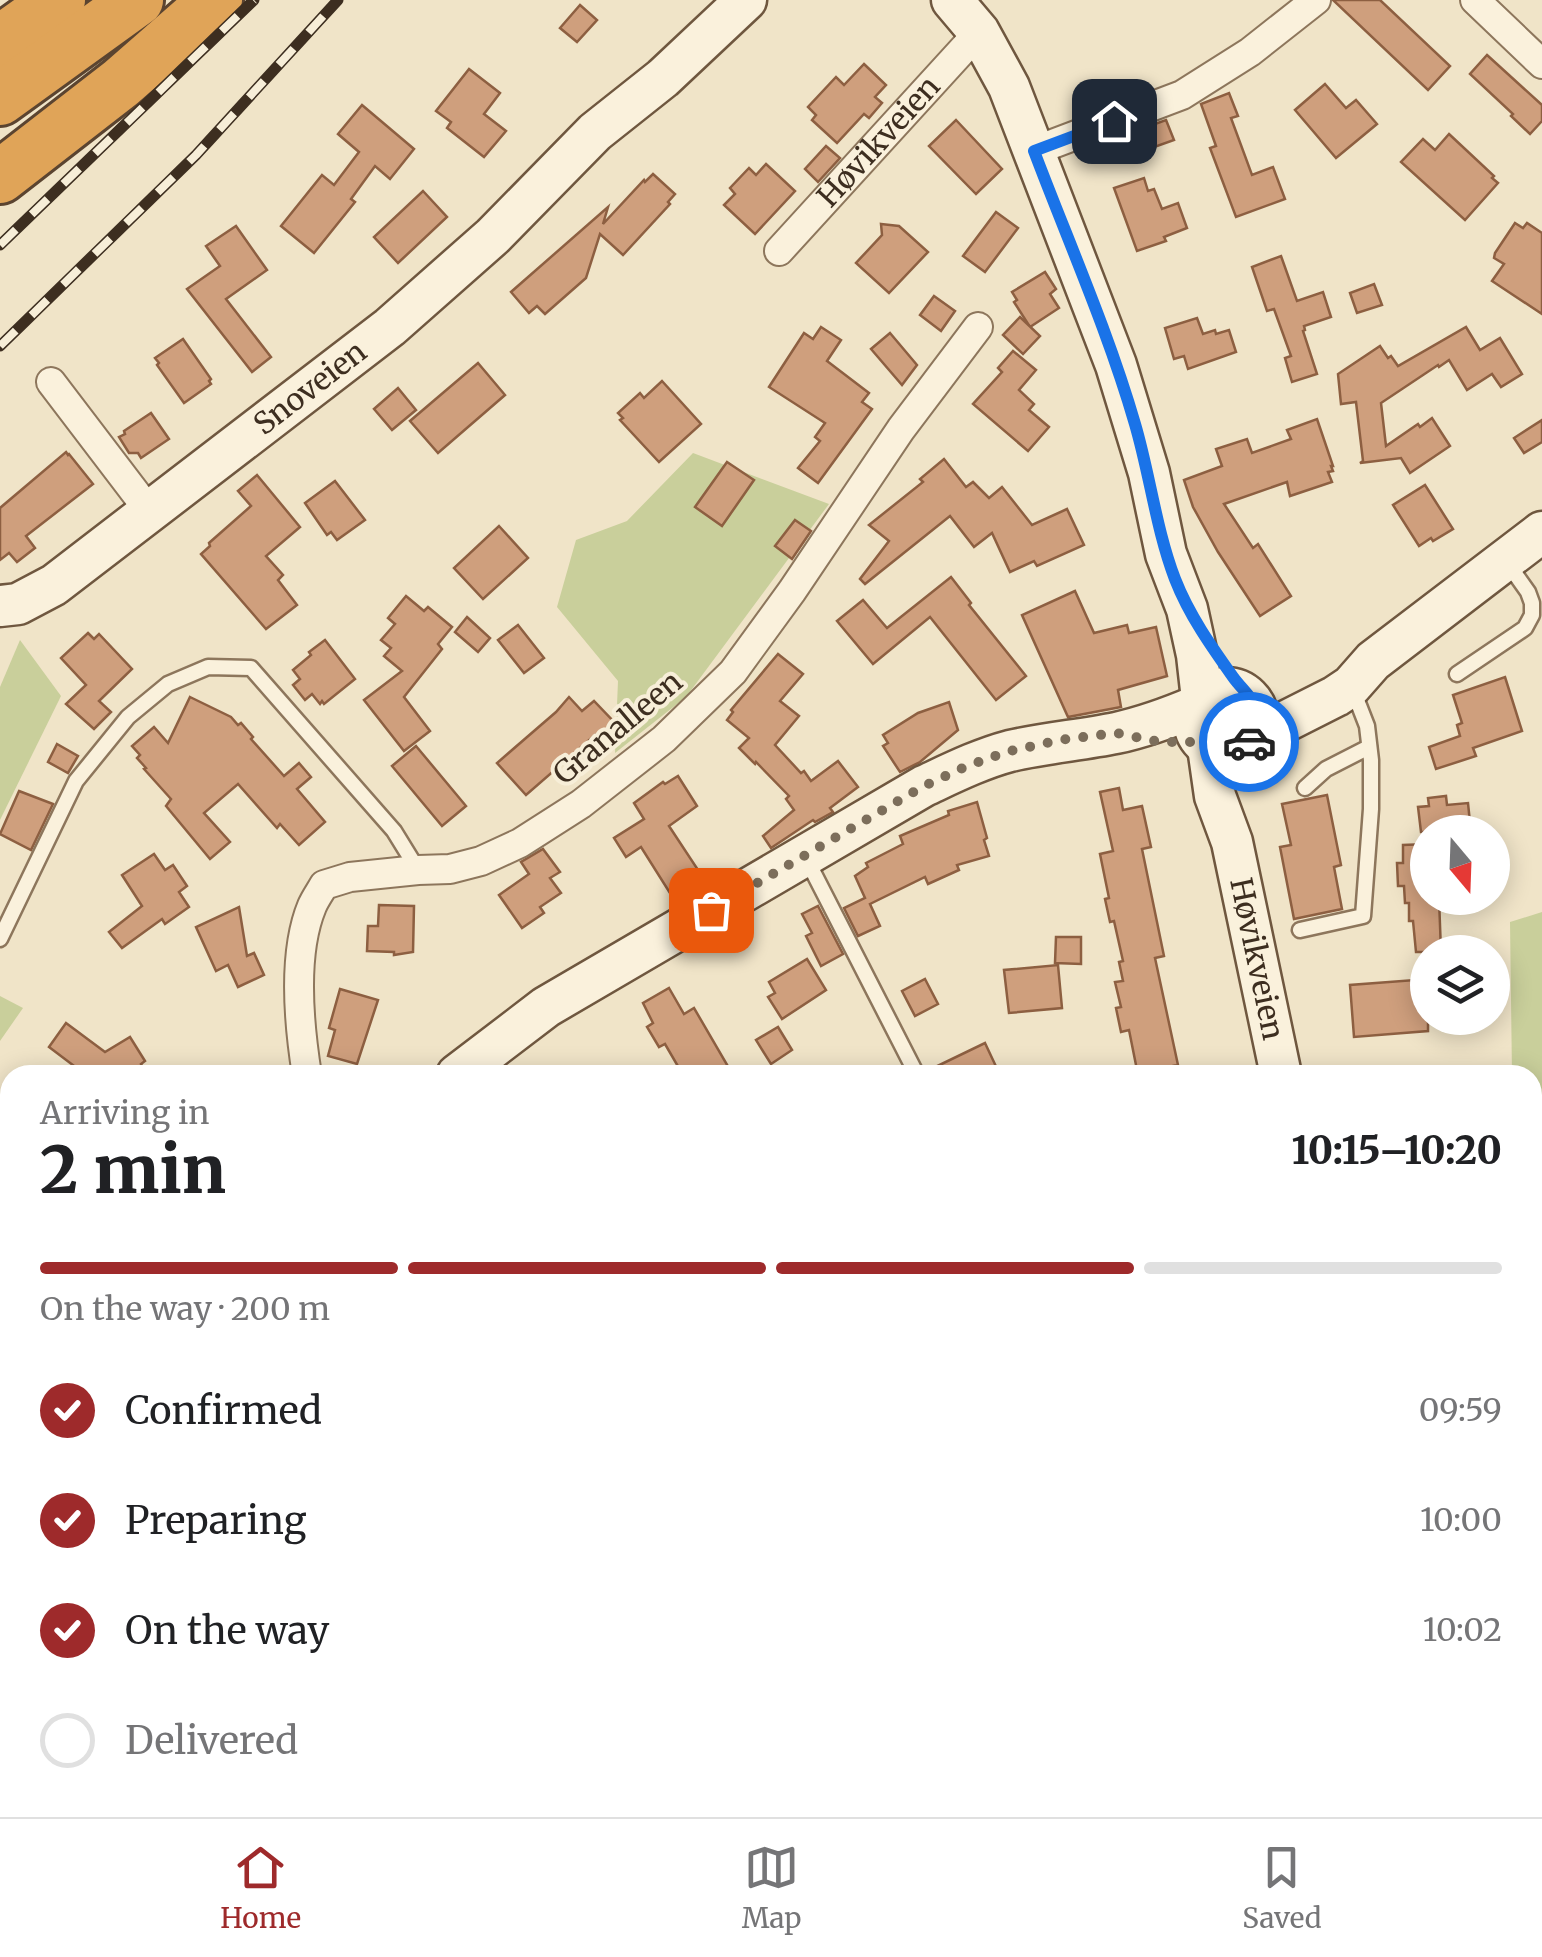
<!DOCTYPE html>
<html lang="en">
<head>
<meta charset="utf-8">
<style>
  :root { --surface:#fff; --page:#f6f6f6; --text:#202124; --muted:#757577; --line:#e0e0e0; --accent:#9e2a2b }
  body { margin:0; font-family:Merriweather,serif; background:var(--page); color:var(--text); height:100vh; display:flex; flex-direction:column; font-size:38px; white-space:nowrap }
  * { box-sizing:border-box; margin:0 }
  p { font-size:32px; color:var(--muted) }
  .icon { flex:none; width:55px; height:55px; fill:none; stroke:currentColor; stroke-width:2; stroke-linecap:round; stroke-linejoin:round }
  .map { position:relative; flex:1; overflow:hidden }
  .side { position:absolute; left:0px; top:1065px; width:1542px; height:752px; display:flex; flex-direction:column; background:var(--surface); border-radius:30px 30px 0 0; box-shadow:0 5px 25px #0003 }
  .side>* { flex:none }
  .needle { width:65px; rotate:161deg }
  .buttons { position:absolute; left:1410px; top:815px; display:grid; gap:20px }
  .buttons a { display:grid; place-items:center; width:100px; height:100px; border-radius:50%; background:var(--surface); box-shadow:0 5px 25px #0003; font-size:50px }
  .pin { position:absolute; display:grid; place-items:center; width:85px; height:85px; color:#fff; margin:-42px; border-radius:20px; box-shadow:0 5px 15px #0006 }
  .courier { position:absolute; display:grid; place-items:center; width:100px; height:100px; margin:-50px; border:8px solid #1a73e8; border-radius:50%; background:#fff; color:#222; box-shadow:0 2px 12px #0007 }
  .summary em { font-style:normal; font-weight:800 }
  .summary div { display:flex; flex-direction:column-reverse }
  .summary { display:flex; align-items:center; justify-content:space-between; height:170px; padding:0 40px }
  h1 { font-size:65px; font-weight:800; line-height:75px }
  .bar { display:grid; grid-template-columns:repeat(4,1fr); gap:15px 10px; align-content:center; height:120px; padding:0 40px }
  .bar i { height:12px; border-radius:8px; background:var(--line) }
  .bar .selected { background:var(--accent) }
  .bar p { grid-column:span 4 }
  ol { padding:0 40px; list-style:none }
  li { display:flex; align-items:center; gap:30px; height:110px }
  li p { margin-inline-start:auto }
  li .icon { padding:10px; border-radius:50%; background:var(--accent); color:#fff; stroke-width:4 }
  li:last-child { color:var(--muted) }
  li i { width:55px; height:55px; border:5px solid var(--line); border-radius:50% }
  .tabs { display:flex; justify-content:space-around; align-items:center; height:140px; border-top:2px solid var(--line); background:var(--surface); font-size:28px; color:var(--muted) }
  .tabs a { display:grid; justify-items:center; gap:5px }
  .tabs .selected { color:var(--accent) }
  .map>svg:first-child { display:block }
</style>
</head>
<body>
<div class="map">
<svg width="1542" height="1817" viewBox="0 0 1542 1817">
  <rect width="100%" height="100%" fill="#f0e4c8"/>
  <path fill="#e6deb5" d="M 10,1733 L 10,1808 L 172,1808 L 184,1817 L 0,1817 L 0,1739 Z"/>
  <g fill="#c9cf9b">
    <path d="M 693,453 L 829,504 L 686,697 L 615,753 L 618,681 L 557,607 L 576,540 L 627,521 Z"/>
    <path d="M 20,640 L 61,696 L 0,820 L 0,687 Z"/>
    <path d="M 1542,912 L 1542,1149 L 1533,1138 L 1532,1075 L 1512,1075 L 1510,922 Z"/>
    <path d="M 0,996 L 23,1008 L 0,1041 Z"/>
  </g>
  <g fill="#cf9f7d" stroke="#8d5f41" stroke-width="2.5">
    <path d="M 1333,0 L 1380,0 L 1450,66 L 1428,90 Z"/>
    <path d="M 580,5 L 597,20 L 577,42 L 560,28 Z"/>
    <path d="M 1487,55 L 1542,105 L 1542,121 L 1530,134 L 1511,116 L 1513,114 L 1470,74 Z"/>
    <path d="M 864,64 L 886,85 L 875,97 L 882,103 L 869,118 L 864,114 L 837,143 L 812,120 L 816,115 L 808,107 L 836,77 L 844,85 Z"/>
    <path d="M 469,69 L 500,93 L 484,114 L 506,131 L 484,157 L 447,128 L 451,122 L 436,111 Z"/>
    <path d="M 1325,84 L 1346,108 L 1356,100 L 1377,124 L 1336,158 L 1295,110 Z"/>
    <path d="M 1229,93 L 1238,116 L 1231,118 L 1252,175 L 1273,167 L 1285,199 L 1236,217 L 1210,148 L 1216,146 L 1201,104 Z"/>
    <path d="M 362,105 L 414,149 L 390,179 L 375,166 L 351,199 L 355,202 L 314,253 L 281,226 L 322,175 L 334,185 L 359,152 L 338,134 Z"/>
    <path d="M 956,120 L 1002,169 L 976,194 L 929,146 Z"/>
    <path d="M 1166,120 L 1174,140 L 1146,150 L 1138,130 Z"/>
    <path d="M 1449,134 L 1494,176 L 1492,178 L 1498,183 L 1465,220 L 1401,162 L 1423,139 L 1435,150 Z"/>
    <path d="M 826,146 L 840,158 L 818,182 L 805,169 Z"/>
    <path d="M 766,164 L 795,191 L 755,234 L 724,205 L 735,194 L 730,188 L 749,168 L 756,175 Z"/>
    <path d="M 653,174 L 675,194 L 668,202 L 670,204 L 623,255 L 600,234 L 586,278 L 545,314 L 537,306 L 529,313 L 511,292 L 608,207 L 603,224 L 644,180 L 645,182 Z"/>
    <path d="M 1144,178 L 1148,191 L 1154,189 L 1162,209 L 1178,203 L 1187,228 L 1164,237 L 1166,241 L 1137,251 L 1114,188 Z"/>
    <path d="M 423,191 L 447,217 L 398,263 L 374,237 Z"/>
    <path d="M 996,212 L 1018,228 L 985,272 L 963,256 Z"/>
    <path d="M 1515,223 L 1523,228 L 1527,223 L 1542,233 L 1542,314 L 1492,281 L 1504,264 L 1494,258 L 1495,253 Z"/>
    <path d="M 881,224 L 899,226 L 928,252 L 889,293 L 856,263 L 882,235 Z"/>
    <path d="M 236,226 L 267,270 L 226,299 L 271,357 L 252,372 L 187,289 L 220,266 L 206,246 Z"/>
    <path d="M 1281,256 L 1297,301 L 1323,292 L 1331,317 L 1304,326 L 1305,330 L 1303,331 L 1317,374 L 1292,382 L 1285,358 L 1291,356 L 1274,309 L 1267,311 L 1252,267 Z"/>
    <path d="M 1045,272 L 1056,289 L 1050,294 L 1059,308 L 1030,327 L 1014,302 L 1017,300 L 1012,292 Z"/>
    <path d="M 1374,284 L 1382,305 L 1357,313 L 1350,293 Z"/>
    <path d="M 934,296 L 955,311 L 941,331 L 920,315 Z"/>
    <path d="M 1020,317 L 1040,336 L 1023,354 L 1003,335 Z"/>
    <path d="M 1197,318 L 1203,334 L 1215,330 L 1216,334 L 1229,330 L 1236,352 L 1188,369 L 1184,356 L 1174,359 L 1165,328 Z"/>
    <path d="M 821,327 L 841,340 L 827,361 L 869,393 L 862,402 L 872,409 L 818,483 L 798,468 L 820,441 L 815,437 L 825,423 L 769,387 L 804,333 L 813,339 Z"/>
    <path d="M 1466,327 L 1480,350 L 1500,338 L 1522,374 L 1501,387 L 1492,374 L 1467,390 L 1449,360 L 1439,367 L 1438,365 L 1381,403 L 1386,446 L 1418,424 L 1420,427 L 1432,418 L 1450,446 L 1410,473 L 1401,458 L 1360,463 L 1363,461 L 1356,402 L 1341,404 L 1338,374 L 1380,346 L 1388,358 L 1391,356 L 1398,366 Z"/>
    <path d="M 890,333 L 917,365 L 902,385 L 871,349 Z"/>
    <path d="M 183,339 L 211,379 L 209,381 L 211,384 L 184,403 L 157,365 L 159,363 L 155,358 Z"/>
    <path d="M 1013,351 L 1036,370 L 1019,390 L 1034,404 L 1029,410 L 1049,427 L 1028,451 L 973,404 L 1002,372 L 998,368 Z"/>
    <path d="M 478,363 L 505,395 L 438,453 L 410,421 Z"/>
    <path d="M 662,381 L 701,424 L 659,462 L 620,420 L 623,418 L 618,413 L 640,393 L 644,398 Z"/>
    <path d="M 398,388 L 416,410 L 392,430 L 374,409 Z"/>
    <path d="M 151,413 L 169,439 L 141,458 L 138,453 L 129,453 L 119,437 L 125,434 L 124,431 Z"/>
    <path d="M 1317,419 L 1333,466 L 1331,466 L 1333,471 L 1328,472 L 1332,482 L 1290,496 L 1287,482 L 1224,504 L 1253,548 L 1258,544 L 1291,596 L 1260,616 L 1218,552 L 1193,507 L 1184,480 L 1222,466 L 1216,449 L 1247,439 L 1252,453 L 1291,439 L 1287,430 Z"/>
    <path d="M 1542,420 L 1542,442 L 1524,453 L 1514,438 Z"/>
    <path d="M 66,452 L 68,455 L 69,454 L 93,484 L 26,536 L 35,548 L 17,562 L 9,553 L 0,560 L 0,508 Z"/>
    <path d="M 944,459 L 966,487 L 973,482 L 989,498 L 1002,487 L 1032,525 L 1067,509 L 1084,545 L 1037,566 L 1034,561 L 1010,572 L 992,533 L 974,547 L 950,516 L 865,584 L 860,579 L 889,541 L 869,525 L 923,482 L 920,479 Z"/>
    <path d="M 727,462 L 754,480 L 722,526 L 695,507 Z"/>
    <path d="M 257,475 L 300,527 L 266,556 L 283,575 L 278,580 L 297,605 L 266,629 L 201,554 L 210,546 L 209,543 L 251,506 L 238,491 Z"/>
    <path d="M 335,481 L 365,520 L 337,540 L 331,532 L 327,535 L 305,503 Z"/>
    <path d="M 1425,485 L 1453,529 L 1433,541 L 1431,538 L 1419,546 L 1393,505 Z"/>
    <path d="M 795,520 L 811,531 L 792,559 L 775,546 Z"/>
    <path d="M 499,526 L 528,558 L 483,599 L 454,568 Z"/>
    <path d="M 951,577 L 971,603 L 969,605 L 1026,676 L 996,700 L 930,617 L 873,664 L 837,621 L 863,600 L 887,628 Z"/>
    <path d="M 1075,591 L 1094,633 L 1127,625 L 1129,633 L 1156,627 L 1167,676 L 1118,690 L 1121,707 L 1068,717 L 1022,615 Z"/>
    <path d="M 406,596 L 424,611 L 428,607 L 452,627 L 438,644 L 442,649 L 404,697 L 430,731 L 404,751 L 364,700 L 402,671 L 384,656 L 391,648 L 381,640 L 395,624 L 388,618 Z"/>
    <path d="M 467,617 L 490,638 L 478,652 L 455,632 Z"/>
    <path d="M 518,625 L 544,658 L 524,673 L 498,640 Z"/>
    <path d="M 88,633 L 94,639 L 99,634 L 132,669 L 99,701 L 111,712 L 94,729 L 66,704 L 86,685 L 61,658 Z"/>
    <path d="M 325,640 L 355,679 L 324,704 L 322,701 L 320,704 L 312,694 L 305,700 L 293,685 L 300,679 L 293,670 L 311,655 L 309,652 Z"/>
    <path d="M 778,654 L 803,674 L 780,701 L 799,716 L 775,745 L 801,773 L 804,771 L 811,781 L 838,761 L 858,787 L 830,808 L 833,812 L 815,822 L 813,820 L 771,848 L 763,836 L 794,810 L 786,799 L 789,796 L 756,762 L 755,764 L 739,748 L 749,738 L 727,720 L 733,712 L 731,710 Z"/>
    <path d="M 1505,677 L 1522,731 L 1473,748 L 1476,756 L 1436,769 L 1429,747 L 1460,736 L 1457,725 L 1462,723 L 1453,695 Z"/>
    <path d="M 190,697 L 231,717 L 238,725 L 241,723 L 253,737 L 251,739 L 284,776 L 299,763 L 311,777 L 297,789 L 325,822 L 299,845 L 280,824 L 277,828 L 238,784 L 204,813 L 230,842 L 210,859 L 166,806 L 171,799 L 144,769 L 146,768 L 137,758 L 140,755 L 132,746 L 154,727 L 168,743 Z"/>
    <path d="M 569,697 L 582,711 L 594,701 L 615,723 L 597,738 L 595,735 L 526,795 L 497,763 L 556,712 Z"/>
    <path d="M 949,702 L 958,730 L 920,762 L 900,772 L 883,746 L 888,743 L 883,735 L 918,713 Z"/>
    <path d="M 57,744 L 78,756 L 68,773 L 48,762 Z"/>
    <path d="M 416,746 L 466,806 L 442,826 L 392,766 Z"/>
    <path d="M 678,776 L 697,806 L 669,826 L 706,882 L 675,901 L 641,847 L 626,857 L 614,838 L 644,819 L 634,803 L 663,782 L 665,784 Z"/>
    <path d="M 1119,788 L 1123,810 L 1142,806 L 1151,847 L 1142,849 L 1164,956 L 1155,958 L 1178,1065 L 1168,1067 L 1170,1075 L 1138,1075 L 1129,1030 L 1121,1032 L 1116,1008 L 1121,1007 L 1115,982 L 1123,981 L 1119,962 L 1123,961 L 1114,921 L 1110,922 L 1105,899 L 1109,898 L 1100,854 L 1113,851 L 1100,792 Z"/>
    <path d="M 19,791 L 53,804 L 31,850 L 0,834 Z"/>
    <path d="M 1327,795 L 1341,865 L 1334,867 L 1342,909 L 1294,919 L 1280,847 L 1291,845 L 1282,804 Z"/>
    <path d="M 1446,796 L 1447,805 L 1468,803 L 1471,832 L 1421,832 L 1418,807 L 1429,806 L 1428,798 Z"/>
    <path d="M 977,802 L 987,838 L 984,840 L 989,856 L 957,865 L 959,870 L 928,884 L 925,877 L 870,904 L 880,926 L 858,936 L 844,908 L 865,898 L 855,876 L 868,867 L 866,863 L 903,844 L 900,836 L 949,815 L 948,811 Z"/>
    <path d="M 1428,844 L 1428,898 L 1439,898 L 1441,952 L 1416,952 L 1413,921 L 1409,921 L 1409,903 L 1405,903 L 1404,886 L 1398,886 L 1397,863 L 1403,863 L 1403,845 Z"/>
    <path d="M 543,849 L 560,872 L 550,878 L 561,893 L 540,907 L 544,913 L 522,928 L 499,895 L 529,874 L 521,862 Z"/>
    <path d="M 154,854 L 165,870 L 173,865 L 187,886 L 179,892 L 189,907 L 165,924 L 162,919 L 122,948 L 109,932 L 142,906 L 122,875 Z"/>
    <path d="M 379,905 L 414,906 L 413,952 L 394,955 L 394,952 L 367,951 L 368,926 L 378,926 Z"/>
    <path d="M 818,906 L 843,954 L 821,966 L 806,936 L 812,933 L 802,914 Z"/>
    <path d="M 239,907 L 247,956 L 254,953 L 264,975 L 238,987 L 228,965 L 216,971 L 196,927 Z"/>
    <path d="M 1056,937 L 1081,937 L 1081,964 L 1055,963 Z"/>
    <path d="M 807,959 L 826,990 L 782,1019 L 768,997 L 775,993 L 769,982 Z"/>
    <path d="M 1058,965 L 1062,1008 L 1009,1013 L 1004,970 Z"/>
    <path d="M 925,979 L 938,1004 L 915,1016 L 902,991 Z"/>
    <path d="M 1428,979 L 1428,1031 L 1354,1037 L 1350,985 Z"/>
    <path d="M 669,988 L 684,1014 L 694,1008 L 733,1075 L 683,1075 L 665,1044 L 659,1047 L 647,1027 L 653,1023 L 643,1003 Z"/>
    <path d="M 340,989 L 378,1000 L 357,1064 L 328,1056 L 335,1030 L 329,1028 Z"/>
    <path d="M 66,1023 L 105,1052 L 130,1037 L 145,1061 L 141,1064 L 147,1075 L 86,1075 L 49,1047 Z"/>
    <path d="M 778,1027 L 792,1050 L 771,1064 L 756,1040 Z"/>
    <path d="M 985,1043 L 1000,1075 L 928,1075 L 927,1071 Z"/>
  </g>
  <g fill="none" stroke-linecap="round" stroke-linejoin="round">
    <defs>
      <g id="lane">
        <path d="M 1457,674 L 1525,628 L 1532,615 L 1532,603 L 1528,592 L 1506,561"/>
        <path d="M 1305,788 L 1326,769 L 1369,747"/>
        <path d="M 807,860 L 917,1075"/>
        <path d="M 1300,930 L 1363,916 L 1371,809 L 1371,760 L 1367,726 L 1353,690"/>
        <path d="M 0,939 L 76,781 L 128,717 L 168,684 L 208,667 L 251,668 L 394,831 L 418,870"/>
        <path d="M 1532,1186 L 1542,1183"/>
      </g>
      <g id="street">
        <path d="M 1475,0 L 1542,64"/>
        <path d="M 1034,151 L 1182,95 L 1250,52 L 1316,0"/>
        <path id="s1" d="M 779,251 L 979,32"/>
        <path d="M 51,382 L 150,512"/>
        <path d="M 307,1075 C 299,1025 292,954 312,906 C 315,899 320,892 324,885 L 350,877 L 418,870 L 450,869 L 481,861 L 520,843 L 581,804 L 664,739 L 733,672 L 792,591 L 901,429 L 978,327"/>
        <path d="M 0,1289 L 10,1259"/>
        <path d="M 0,1503 L 10,1505"/>
        <path d="M 678,1817 L 690,1808"/>
        <path d="M 1284,1817 L 1284,1808"/>
      </g>
      <g id="secondary">
        <path d="M 952,0 L 979,32 L 1009,87 L 1116,365 L 1149,473 L 1166,554 L 1187,609 L 1197,655 L 1202,699"/>
        <path id="s2" d="M 0,606 L 18,604 L 54,585 L 390,327 L 493,236 L 595,132 L 663,78 L 746,0"/>
        <circle cx="1226" cy="720" r="32"/>
        <path d="M 1253,738 L 1336,696 L 1351,686 L 1373,661 L 1542,532"/>
        <path id="s3" d="M 1208,747 L 1215,796 L 1232,842 L 1281,1075"/>
        <path d="M 457,1075 L 546,1007 L 924,786 C 952,773 980,759 1010,751 C 1045,743 1081,740 1116,733 C 1144,727 1171,717 1197,706"/>
        <path d="M 1532,1566 L 1542,1580"/>
        <path d="M 0,1678 L 10,1668"/>
      </g>
      <g id="highway">
        <path d="M 0,42 L 59,0"/>
        <path d="M 0,99 L 137,0"/>
        <path d="M 0,177 L 121,83 L 216,0"/>
      </g>
    </defs>
    <use href="#lane" stroke="#8d765c" stroke-width="19"/>
    <use href="#street" stroke="#8d765c" stroke-width="32"/>
    <use href="#secondary" stroke="#6f573f" stroke-width="45"/>
    <use href="#highway" stroke="#5b4430" stroke-width="58"/>
    <use href="#lane" stroke="#faf1dc" stroke-width="14"/>
    <use href="#street" stroke="#faf1dc" stroke-width="28"/>
    <use href="#secondary" stroke="#faf1dc" stroke-width="40"/>
    <use href="#highway" stroke="#e0a458" stroke-width="52"/>
    <defs>
      <g id="rail">
        <path d="M 0,245 L 254,0"/>
        <path d="M 0,346 L 196,155 L 338,0"/>
      </g>
    </defs>
    <use href="#rail" stroke="#3d2e20" stroke-width="11"/>
    <use href="#rail" stroke="#f7eed8" stroke-width="8" stroke-dasharray="22" stroke-linecap="butt"/>
  </g>
  <g fill="none" stroke-linecap="round" stroke-linejoin="round">
    <path stroke="#7c6e5b" stroke-width="10" stroke-dasharray="0 18" d="M 711,910 L 924,786 L 965,767 L 1006,752 L 1060,740 L 1116,733 L 1160,742 L 1203,742 L 1217,751 L 1227,752 L 1237,751 L 1249,742"/>
    <path stroke="#1a73e8" stroke-width="12" d="M 1114,121 L 1034,151 C 1068,241 1108,331 1135,424 C 1150,475 1156,529 1175,579 C 1189,615 1211,646 1233,677 C 1240,687 1251,696 1256,707 C 1262,720 1257,732 1249,742"/>
  </g>
  <g text-anchor="middle" stroke-width="8" stroke-linejoin="round" paint-order="stroke">
    <g font-size="30" fill="#3d2e20" stroke="#f7eed8">
      <text dy="10" stroke="none"><textPath href="#s1" startOffset="148">Høvikveien</textPath></text>
      <text dy="10" stroke="none"><textPath href="#s2" startOffset="382">Snoveien</textPath></text>
      <text transform="translate(618 728) rotate(-40)" y="10">Granalleen</text>
      <text dy="10" stroke="none"><textPath href="#s3" startOffset="218">Høvikveien</textPath></text>
    </g>
  </g>
</svg>
<div class="buttons">
<a><svg class="needle" viewBox="-14 -14 28 28"><path d="M0-13l5 13h-10z" fill="#e53935"/><path d="M0 13l5-13h-10z" fill="#757577"/></svg></a>
<a><svg class="icon" aria-label="layers" viewBox="0 0 24 24"><path d="M12 4l9 5-9 5-9-5zM3 14l9 5 9-5"/></svg></a>
</div>
<div class="pin" style="left:711px;top:910px;background:#ea580c"><svg class="icon" aria-label="bag" viewBox="0 0 24 24"><path d="M5 8h14l-1 12H6zM9 8a3 3 0 0 1 6 0"/></svg></div>
<div class="pin" style="left:1114px;top:121px;background:#1f2937"><svg class="icon" aria-label="home" viewBox="0 0 24 24"><path d="M3 11l9-7 9 7M6 9v11h12V9"/></svg></div>
<div class="courier" style="left:1249px;top:742px"><svg class="icon" aria-label="car" viewBox="0 0 24 24"><path d="M5 17H2v-5l4-1 3-4h7l3 4 3 1v5h-3M9 17h6M6 11h13"/><circle cx="7" cy="17" r="2"/><circle cx="17" cy="17" r="2"/></svg></div>
<section class="side">
<div class="summary"><div><h1>2 min</h1><p>Arriving in</p></div><em>10:15–10:20</em></div>
<div class="bar"><i class="selected"></i><i class="selected"></i><i class="selected"></i><i></i><p>On the way · 200 m</p></div>
<ol>
<li><svg class="icon" aria-label="check" viewBox="0 0 24 24"><path d="M5 12l5 5 9-10"/></svg>Confirmed<p>09:59</p></li>
<li><svg class="icon" aria-label="check" viewBox="0 0 24 24"><path d="M5 12l5 5 9-10"/></svg>Preparing<p>10:00</p></li>
<li><svg class="icon" aria-label="check" viewBox="0 0 24 24"><path d="M5 12l5 5 9-10"/></svg>On the way<p>10:02</p></li>
<li><i></i>Delivered</li>
</ol>
</section>
</div>
<nav class="tabs">
<a class="selected"><svg class="icon" aria-label="home" viewBox="0 0 24 24"><path d="M3 11l9-7 9 7M6 9v11h12V9"/></svg>Home</a>
<a><svg class="icon" aria-label="map" viewBox="0 0 24 24"><path d="M3 6l6-2 6 2 6-2v14l-6 2-6-2-6 2zM9 4v14M15 6v14"/></svg>Map</a>
<a><svg class="icon" aria-label="saved" viewBox="0 0 24 24"><path d="M7 4h10v16l-5-4-5 4z"/></svg>Saved</a>
</nav>
</body>
</html>
